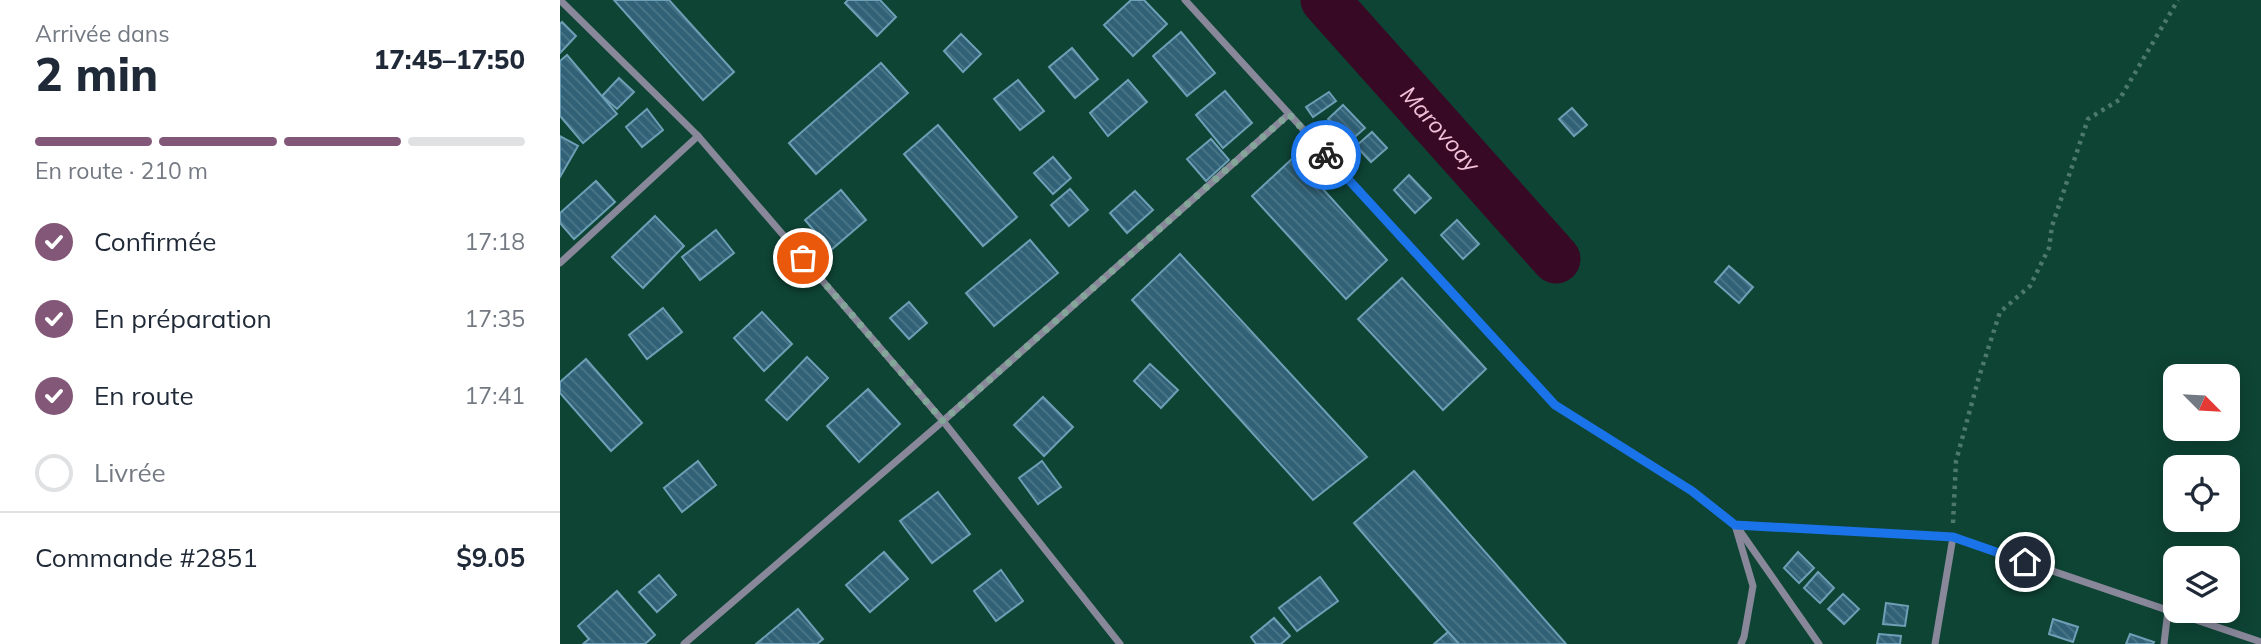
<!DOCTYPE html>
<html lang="fr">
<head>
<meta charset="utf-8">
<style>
  :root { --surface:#fff; --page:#f2f2f3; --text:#1f2937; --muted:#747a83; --line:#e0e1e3; --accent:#825778 }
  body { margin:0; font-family:Mulish,sans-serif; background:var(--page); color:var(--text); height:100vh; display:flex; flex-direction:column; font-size:26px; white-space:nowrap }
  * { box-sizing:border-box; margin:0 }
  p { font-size:23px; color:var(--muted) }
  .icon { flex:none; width:38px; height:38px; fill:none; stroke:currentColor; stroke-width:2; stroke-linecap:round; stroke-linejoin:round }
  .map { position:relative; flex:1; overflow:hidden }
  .sheet { display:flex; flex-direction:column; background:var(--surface); width:560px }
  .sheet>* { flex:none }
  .needle { width:46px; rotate:114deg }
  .fabs { position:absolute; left:1603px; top:364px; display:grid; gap:14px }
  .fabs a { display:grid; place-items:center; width:77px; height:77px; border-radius:14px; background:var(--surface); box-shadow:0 4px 18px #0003; font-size:35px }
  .pin { position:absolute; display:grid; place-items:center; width:60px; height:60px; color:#fff; margin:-30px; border:4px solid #fff; border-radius:50%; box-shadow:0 2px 7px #0007 }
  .courier { position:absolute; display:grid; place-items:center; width:70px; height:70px; margin:-35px; border:5px solid #1a73e8; border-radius:50%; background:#fff; color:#222; box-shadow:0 2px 9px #0007 }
  .overview em { font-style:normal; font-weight:800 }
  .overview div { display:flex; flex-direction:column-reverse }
  .overview { display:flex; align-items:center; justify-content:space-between; height:119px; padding:0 35px }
  h1 { font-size:46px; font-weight:800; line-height:52px }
  .bar { display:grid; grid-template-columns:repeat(4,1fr); gap:10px 7px; align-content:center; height:84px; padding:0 35px }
  .bar i { height:9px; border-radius:5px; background:var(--line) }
  .bar .selected { background:var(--accent) }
  .bar p { grid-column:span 4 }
  .line { display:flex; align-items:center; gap:18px; padding:0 35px; border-top:2px solid var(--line) }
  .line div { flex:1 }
  ol { padding:0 35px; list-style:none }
  li { display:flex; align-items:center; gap:21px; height:77px }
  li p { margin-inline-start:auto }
  li .icon { padding:7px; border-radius:50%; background:var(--accent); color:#fff; stroke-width:4 }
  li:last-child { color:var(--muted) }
  li i { width:38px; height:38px; border:4px solid var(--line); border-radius:50% }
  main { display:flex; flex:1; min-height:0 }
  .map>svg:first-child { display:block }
</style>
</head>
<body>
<main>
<section class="sheet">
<div class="overview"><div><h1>2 min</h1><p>Arrivée dans</p></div><em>17:45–17:50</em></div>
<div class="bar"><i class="selected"></i><i class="selected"></i><i class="selected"></i><i></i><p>En route · 210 m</p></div>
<ol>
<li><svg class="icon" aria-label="check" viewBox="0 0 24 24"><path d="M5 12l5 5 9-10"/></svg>Confirmée<p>17:18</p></li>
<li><svg class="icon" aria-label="check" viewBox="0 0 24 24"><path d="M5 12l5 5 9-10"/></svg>En préparation<p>17:35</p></li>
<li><svg class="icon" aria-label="check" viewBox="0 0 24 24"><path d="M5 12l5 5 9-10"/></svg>En route<p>17:41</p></li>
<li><i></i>Livrée</li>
</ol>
<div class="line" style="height:91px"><div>Commande #2851</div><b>$9.05</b></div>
</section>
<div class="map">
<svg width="1701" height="644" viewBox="0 0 1701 644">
  <defs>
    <pattern id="building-back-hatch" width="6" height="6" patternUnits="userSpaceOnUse" patternTransform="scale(1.75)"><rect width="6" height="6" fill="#306176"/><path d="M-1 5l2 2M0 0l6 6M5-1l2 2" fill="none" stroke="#4c7788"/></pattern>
  </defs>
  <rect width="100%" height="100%" fill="#0e4434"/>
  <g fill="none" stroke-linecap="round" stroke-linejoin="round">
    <path stroke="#380925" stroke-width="49" id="s1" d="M 765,0 L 996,259"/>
  </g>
  <g fill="url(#building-back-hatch)" stroke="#6d9fb6" stroke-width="2">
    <path d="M 54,0 L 109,0 L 174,72 L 143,100 Z"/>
    <path d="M 288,0 L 320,0 L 336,17 L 317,36 L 285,3 Z"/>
    <path d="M 571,0 L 584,0 L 607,24 L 573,56 L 544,25 Z"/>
    <path d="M 2,22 L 16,36 L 0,53 L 0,24 Z"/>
    <path d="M 621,32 L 655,73 L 627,96 L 593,56 Z"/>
    <path d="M 401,34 L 421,54 L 403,72 L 384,51 Z"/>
    <path d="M 512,48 L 538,79 L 515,98 L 489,67 Z"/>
    <path d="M 7,55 L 57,114 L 23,143 L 0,116 L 0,61 Z"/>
    <path d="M 321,63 L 348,93 L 256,174 L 229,143 Z"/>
    <path d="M 59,78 L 74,92 L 57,109 L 42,96 Z"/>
    <path d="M 458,80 L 484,111 L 460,130 L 434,99 Z"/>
    <path d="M 568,80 L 587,102 L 548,136 L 530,113 Z"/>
    <path d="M 665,91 L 692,123 L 663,148 L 636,115 Z"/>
    <path d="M 769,92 L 776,101 L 753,117 L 746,107 Z"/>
    <path d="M 783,105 L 805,128 L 789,142 L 768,119 Z"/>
    <path d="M 1012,108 L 1027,125 L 1014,136 L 999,119 Z"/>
    <path d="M 87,109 L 103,130 L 82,147 L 66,127 Z"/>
    <path d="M 378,125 L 457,217 L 423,246 L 344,154 Z"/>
    <path d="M 812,132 L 827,148 L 811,162 L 796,146 Z"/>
    <path d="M 0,136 L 18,146 L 0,177 Z"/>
    <path d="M 651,139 L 669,160 L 646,181 L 627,159 Z"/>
    <path d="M 493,157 L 511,178 L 493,194 L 474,173 Z"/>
    <path d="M 734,157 L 827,260 L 786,299 L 692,196 Z"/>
    <path d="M 849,175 L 871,198 L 855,213 L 834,190 Z"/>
    <path d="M 36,181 L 55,202 L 14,239 L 0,223 L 0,213 Z"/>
    <path d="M 510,189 L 528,210 L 509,226 L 491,205 Z"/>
    <path d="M 281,190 L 306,220 L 271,250 L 245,220 Z"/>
    <path d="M 575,191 L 593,210 L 567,233 L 550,213 Z"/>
    <path d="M 95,216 L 124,246 L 83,288 L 52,257 Z"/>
    <path d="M 897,220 L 919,244 L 903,259 L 881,235 Z"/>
    <path d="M 156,230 L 174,253 L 140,280 L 122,257 Z"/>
    <path d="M 470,240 L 498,273 L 434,326 L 406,293 Z"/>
    <path d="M 620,254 L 807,457 L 753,500 L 572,300 Z"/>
    <path d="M 1169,266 L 1193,287 L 1179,303 L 1155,282 Z"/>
    <path d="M 842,278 L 926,369 L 883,410 L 798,319 Z"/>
    <path d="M 349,302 L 367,323 L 349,339 L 330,318 Z"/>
    <path d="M 103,308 L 122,332 L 87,359 L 69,335 Z"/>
    <path d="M 202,312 L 232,344 L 204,371 L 174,338 Z"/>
    <path d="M 247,357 L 268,378 L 227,420 L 206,400 Z"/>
    <path d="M 26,359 L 82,423 L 51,451 L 0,393 L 0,382 Z"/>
    <path d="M 590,364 L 618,390 L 601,408 L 574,381 Z"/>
    <path d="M 308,389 L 340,424 L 299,462 L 267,426 Z"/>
    <path d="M 483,397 L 513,427 L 484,456 L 454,425 Z"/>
    <path d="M 138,461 L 156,485 L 122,512 L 104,488 Z"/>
    <path d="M 482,461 L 501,487 L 478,504 L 459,478 Z"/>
    <path d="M 854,471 L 1006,644 L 899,644 L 888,632 L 794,523 Z"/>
    <path d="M 378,492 L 410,534 L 372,563 L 340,521 Z"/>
    <path d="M 324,552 L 348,579 L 310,612 L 286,585 Z"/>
    <path d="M 1238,552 L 1254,568 L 1239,583 L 1224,568 Z"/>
    <path d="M 441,570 L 463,601 L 436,621 L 414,591 Z"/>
    <path d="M 1258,572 L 1274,588 L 1260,603 L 1244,588 Z"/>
    <path d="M 99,575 L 116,595 L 97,612 L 79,592 Z"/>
    <path d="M 760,577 L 778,601 L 737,631 L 719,608 Z"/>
    <path d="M 57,591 L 95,635 L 85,644 L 23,644 L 29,639 L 18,626 Z"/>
    <path d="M 1283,594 L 1299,609 L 1284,624 L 1268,609 Z"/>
    <path d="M 1326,603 L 1348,606 L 1345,626 L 1323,624 Z"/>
    <path d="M 238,609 L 263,639 L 257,644 L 196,644 Z"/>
    <path d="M 714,618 L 730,636 L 721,644 L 696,644 L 691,637 Z"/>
    <path d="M 1493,619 L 1518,627 L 1513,642 L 1489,634 Z"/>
    <path d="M 888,632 L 899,644 L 874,644 Z"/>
    <path d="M 1319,634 L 1341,636 L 1340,644 L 1317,644 Z"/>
    <path d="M 1570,634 L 1594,642 L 1593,644 L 1566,644 Z"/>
  </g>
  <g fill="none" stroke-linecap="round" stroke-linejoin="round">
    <path stroke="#4d796b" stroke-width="4.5" stroke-dasharray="3.5 5" stroke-linecap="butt" d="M 1393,523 L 1396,461 L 1419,377 L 1440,312 L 1470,286 L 1489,248 L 1492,226 L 1528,119 L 1559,100 L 1618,0"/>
    <g stroke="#89889b" stroke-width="7">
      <path d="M 0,0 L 138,136 L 383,421 L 560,644"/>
      <path d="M 625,0 L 995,405 L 1132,491 L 1175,525 L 1193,586 L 1184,637 L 1181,644"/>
      <path d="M 0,263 L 138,136"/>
      <path d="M 1175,525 L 1393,537 L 1375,644"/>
      <path d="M 1180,531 L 1259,644"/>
      <path d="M 1393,537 L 1701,642"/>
      <path d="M 124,644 L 383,421 L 729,114"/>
      <path d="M 1604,644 L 1608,610"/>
    </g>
  </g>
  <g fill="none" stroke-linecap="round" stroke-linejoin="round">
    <path stroke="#83a699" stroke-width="7" stroke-dasharray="0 12.6" d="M 243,258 L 383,421 L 729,114 L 766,155"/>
    <path stroke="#1a73e8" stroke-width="9" d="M 766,155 L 995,405 L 1132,491 L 1175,525 L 1393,537 L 1465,562"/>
  </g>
  <g text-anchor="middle" stroke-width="7" stroke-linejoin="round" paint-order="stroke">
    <g font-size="23" font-style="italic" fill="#f3c0d8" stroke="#11261e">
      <text dy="8" stroke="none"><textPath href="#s1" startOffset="173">Marovoay</textPath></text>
    </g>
  </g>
</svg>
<div class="fabs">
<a><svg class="needle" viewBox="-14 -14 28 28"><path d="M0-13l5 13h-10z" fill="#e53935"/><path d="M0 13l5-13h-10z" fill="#747a83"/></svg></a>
<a><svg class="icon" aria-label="locate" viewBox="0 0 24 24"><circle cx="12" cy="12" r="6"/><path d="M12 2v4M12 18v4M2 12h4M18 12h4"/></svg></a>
<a><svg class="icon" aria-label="layers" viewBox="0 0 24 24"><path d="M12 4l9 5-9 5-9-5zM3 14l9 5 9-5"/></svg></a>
</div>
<div class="pin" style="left:243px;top:258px;background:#ea580c"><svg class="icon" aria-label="bag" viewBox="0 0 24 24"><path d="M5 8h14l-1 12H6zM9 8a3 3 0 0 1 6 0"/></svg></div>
<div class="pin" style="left:1465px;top:562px;background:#1f2937"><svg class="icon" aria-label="home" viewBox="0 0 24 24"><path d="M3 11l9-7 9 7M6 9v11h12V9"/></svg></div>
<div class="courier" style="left:766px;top:155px"><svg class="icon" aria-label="bike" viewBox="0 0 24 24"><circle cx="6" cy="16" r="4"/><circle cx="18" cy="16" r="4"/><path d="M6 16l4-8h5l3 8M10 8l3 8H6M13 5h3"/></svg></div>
</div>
</main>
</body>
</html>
